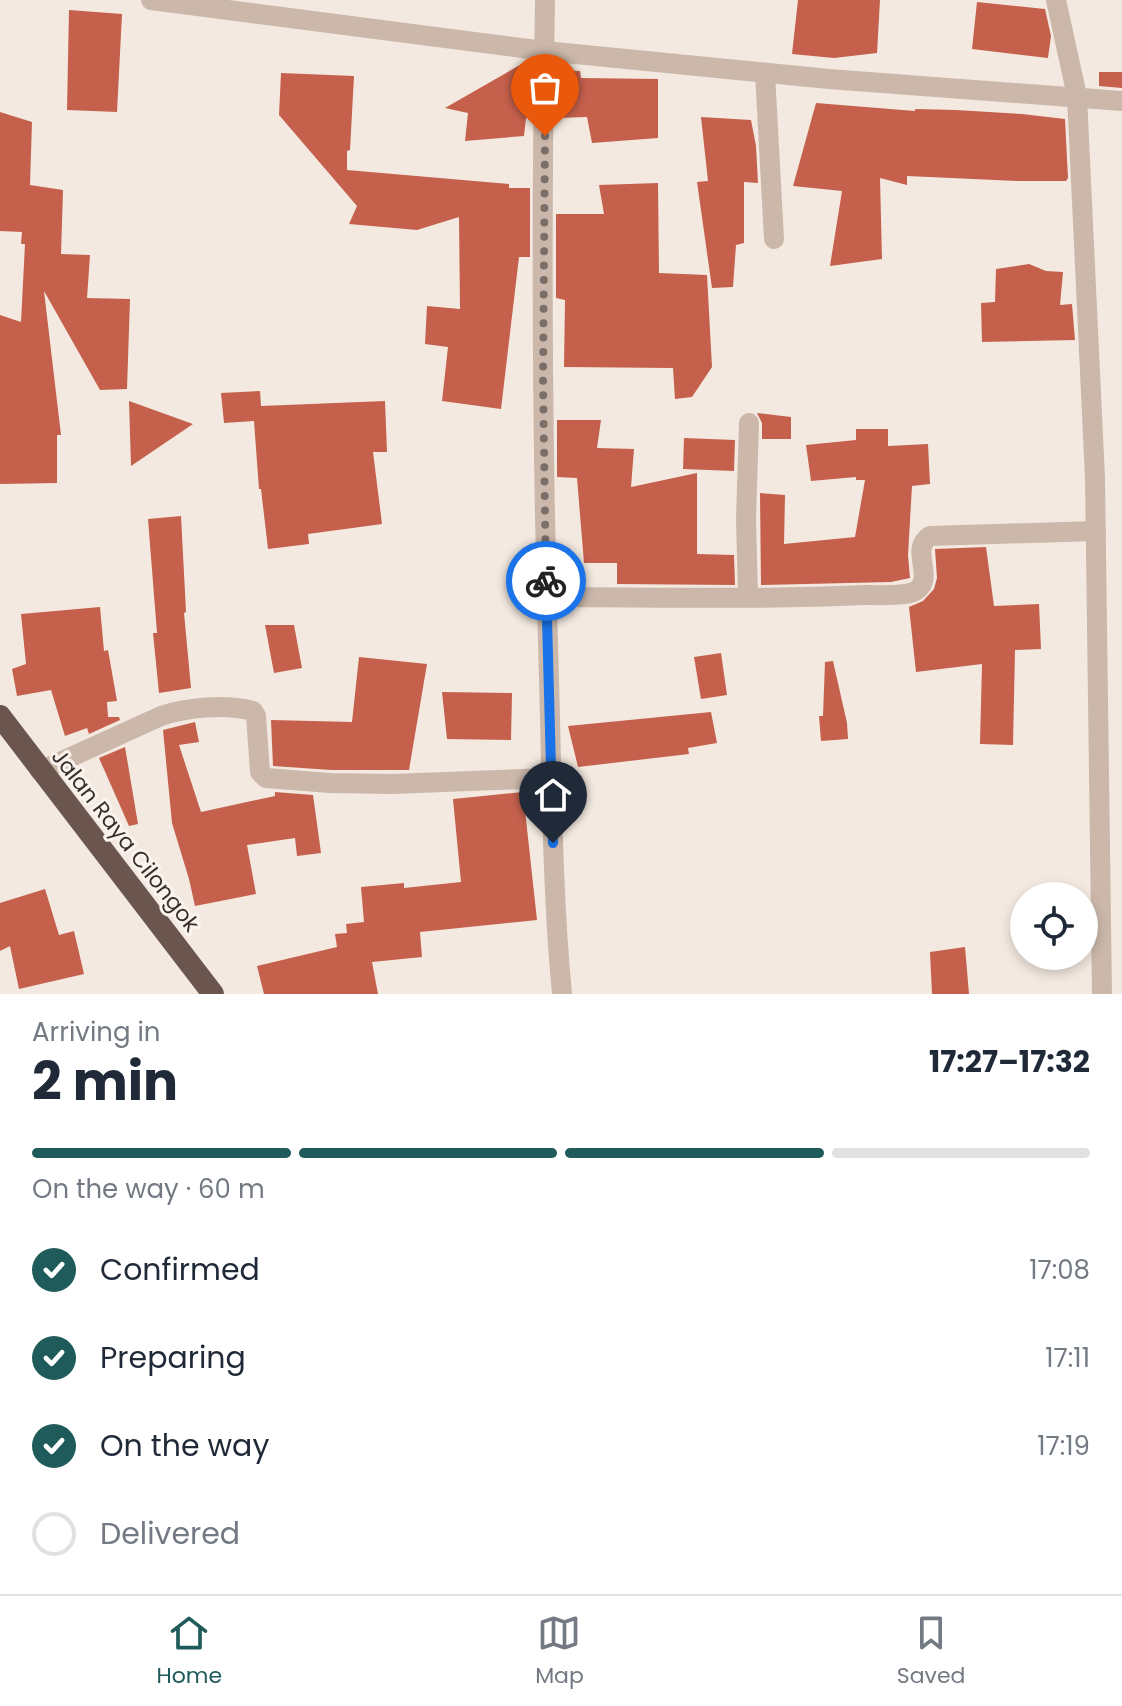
<!DOCTYPE html>
<html lang="en">
<head>
<meta charset="utf-8">
<style>
  :root { --surface:#fff; --page:#f2f2f3; --text:#1f2937; --muted:#747a83; --line:#e0e1e3; --accent:#205b5b }
  body { margin:0; font-family:Poppins,sans-serif; background:var(--page); color:var(--text); height:100vh; display:flex; flex-direction:column; font-size:30px; white-space:nowrap }
  * { box-sizing:border-box; margin:0 }
  p { font-size:26px; color:var(--muted) }
  .icon { flex:none; width:44px; height:44px; fill:none; stroke:currentColor; stroke-width:2; stroke-linecap:round; stroke-linejoin:round }
  .map { position:relative; height:994px; overflow:hidden }
  .drawer { display:flex; flex-direction:column; background:var(--surface); flex:1 }
  .drawer>* { flex:none }
  .fabs { position:absolute; left:1010px; top:882px; display:grid; gap:16px }
  .fabs a { display:grid; place-items:center; width:88px; height:88px; border-radius:50%; background:var(--surface); box-shadow:0 4px 12px #0003; font-size:40px }
  .pin { position:absolute; display:grid; place-items:center; width:68px; height:68px; color:#fff; margin:-82px -34px; border-radius:50% 50% 50% 0; rotate:-45deg; box-shadow:0 0 8px #0007 }
  .pin .icon { rotate:45deg }
  .courier { position:absolute; display:grid; place-items:center; width:80px; height:80px; margin:-40px; border:6px solid #1a73e8; border-radius:50%; background:#fff; color:#222; box-shadow:0 2px 10px #0007 }
  .summary em { font-style:normal; font-weight:700 }
  .summary div { display:flex; flex-direction:column-reverse }
  .summary { display:flex; align-items:center; justify-content:space-between; height:136px; padding:0 32px }
  h1 { font-size:52px; font-weight:700; line-height:60px }
  .bar { display:grid; grid-template-columns:repeat(4,1fr); gap:12px 8px; align-content:center; height:96px; padding:0 32px }
  .bar i { height:10px; border-radius:6px; background:var(--line) }
  .bar .on { background:var(--accent) }
  .bar p { grid-column:span 4 }
  ol { padding:0 32px; list-style:none }
  li { display:flex; align-items:center; gap:24px; height:88px }
  li p { margin-inline-start:auto }
  li .icon { padding:8px; border-radius:50%; background:var(--accent); color:#fff; stroke-width:4 }
  li:last-child { color:var(--muted) }
  li i { width:44px; height:44px; border:4px solid var(--line); border-radius:50% }
  .menu { display:flex; justify-content:space-around; align-items:center; height:112px; border-top:2px solid var(--line); background:var(--surface); font-size:22px; color:var(--muted) }
  .menu a { display:grid; justify-items:center; gap:4px }
  .menu .on { color:var(--accent) }
  .map>svg:first-child { display:block }
</style>
</head>
<body>
<div class="map">
<svg width="1122" height="994" viewBox="0 0 1122 994">
  <rect width="100%" height="100%" fill="#f3e9e0"/>
  <g fill="#c5604c">
    <path d="M 798,0 L 880,0 L 877,53 L 834,58 L 792,54 Z"/>
    <path d="M 977,2 L 1045,9 L 1051,36 L 1048,58 L 972,49 Z"/>
    <path d="M 69,10 L 122,14 L 117,112 L 67,110 Z"/>
    <path d="M 525,62 L 530,62 L 530,118 L 526,118 L 524,136 L 465,141 L 468,113 L 445,108 Z"/>
    <path d="M 557,70 L 580,71 L 581,78 L 658,79 L 658,138 L 592,143 L 587,117 L 556,118 Z"/>
    <path d="M 1099,72 L 1122,72 L 1122,88 L 1099,86 Z"/>
    <path d="M 281,73 L 354,76 L 350,150 L 347,151 L 347,170 L 509,184 L 509,188 L 530,188 L 530,257 L 519,257 L 501,409 L 442,401 L 448,347 L 425,344 L 427,306 L 460,309 L 459,217 L 417,230 L 349,224 L 357,206 L 279,115 Z"/>
    <path d="M 816,103 L 915,111 L 915,109 L 956,110 L 1022,114 L 1065,119 L 1068,178 L 1066,181 L 1017,181 L 907,176 L 907,185 L 880,178 L 882,259 L 830,266 L 842,191 L 793,186 Z"/>
    <path d="M 0,112 L 32,122 L 30,185 L 63,190 L 61,254 L 90,255 L 87,298 L 130,299 L 127,389 L 100,390 L 44,291 L 61,435 L 57,435 L 57,483 L 0,484 L 0,315 L 21,322 L 25,244 L 21,244 L 22,232 L 0,231 Z"/>
    <path d="M 701,117 L 751,120 L 756,146 L 758,183 L 744,182 L 744,243 L 736,245 L 733,287 L 712,288 L 697,182 L 708,181 Z"/>
    <path d="M 658,183 L 659,273 L 707,275 L 712,367 L 692,397 L 675,399 L 673,368 L 564,367 L 565,300 L 556,298 L 556,214 L 604,214 L 599,185 Z"/>
    <path d="M 1029,264 L 1046,271 L 1063,272 L 1060,305 L 1072,304 L 1075,340 L 982,342 L 981,303 L 995,302 L 996,269 Z"/>
    <path d="M 260,391 L 261,406 L 385,401 L 387,452 L 373,452 L 382,524 L 308,534 L 309,544 L 268,549 L 261,489 L 259,489 L 254,421 L 224,423 L 221,393 Z"/>
    <path d="M 129,401 L 193,424 L 131,466 Z"/>
    <path d="M 757,413 L 791,417 L 791,439 L 762,439 L 762,423 Z"/>
    <path d="M 557,420 L 601,420 L 597,448 L 634,449 L 631,487 L 697,473 L 697,554 L 734,555 L 735,585 L 617,584 L 617,563 L 584,563 L 577,478 L 557,477 Z"/>
    <path d="M 856,429 L 888,429 L 888,446 L 928,444 L 930,484 L 912,486 L 908,555 L 910,578 L 891,582 L 761,585 L 760,493 L 785,495 L 784,544 L 855,537 L 865,480 L 856,480 L 856,477 L 811,481 L 806,445 L 856,440 Z"/>
    <path d="M 684,438 L 735,440 L 734,471 L 683,469 Z"/>
    <path d="M 181,516 L 186,612 L 184,613 L 191,688 L 159,693 L 153,633 L 157,633 L 148,519 Z"/>
    <path d="M 986,547 L 994,606 L 1039,604 L 1041,649 L 1015,650 L 1013,745 L 980,744 L 982,664 L 916,672 L 909,607 L 923,601 L 934,589 L 937,578 L 935,549 Z"/>
    <path d="M 100,607 L 104,651 L 108,650 L 117,701 L 107,702 L 108,717 L 119,717 L 120,720 L 89,734 L 87,728 L 65,736 L 51,690 L 17,696 L 12,669 L 26,664 L 21,614 Z"/>
    <path d="M 265,625 L 294,625 L 302,668 L 274,673 Z"/>
    <path d="M 721,653 L 727,695 L 701,699 L 694,657 Z"/>
    <path d="M 359,657 L 427,664 L 409,770 L 331,770 L 273,766 L 271,720 L 352,722 Z"/>
    <path d="M 833,661 L 847,723 L 848,739 L 821,741 L 819,716 L 823,716 L 825,662 Z"/>
    <path d="M 442,692 L 512,693 L 511,740 L 447,739 Z"/>
    <path d="M 711,712 L 717,743 L 688,748 L 689,754 L 578,767 L 568,726 Z"/>
    <path d="M 195,722 L 199,742 L 179,745 L 201,812 L 275,796 L 275,792 L 313,795 L 321,853 L 297,856 L 295,838 L 247,845 L 256,894 L 195,906 L 189,879 L 172,823 L 163,730 Z"/>
    <path d="M 125,747 L 138,824 L 129,826 L 99,758 Z"/>
    <path d="M 523,792 L 537,920 L 420,932 L 422,957 L 372,962 L 378,994 L 264,994 L 257,966 L 337,947 L 335,934 L 347,933 L 346,924 L 364,922 L 361,887 L 404,883 L 404,888 L 461,882 L 453,799 Z"/>
    <path d="M 45,889 L 59,935 L 74,931 L 84,974 L 19,989 L 10,946 L 0,951 L 0,903 Z"/>
    <path d="M 965,947 L 969,994 L 932,994 L 930,952 Z"/>
  </g>
  <g fill="none" stroke-linecap="round" stroke-linejoin="round">
    <g stroke="#ccb8ab" stroke-width="20">
      <path d="M 151,0 L 545,51 L 829,79 L 1122,101"/>
      <path d="M 545,0 C 541,226 542,453 549,679 C 552,784 552,889 562,994"/>
      <path d="M 1056,0 L 1077,96 L 1095,478 L 1102,994"/>
      <path d="M 765,73 L 774,239"/>
      <path d="M 546,597 C 652,597 757,600 863,595 C 875,595 908,597 917,590 C 935,577 909,549 930,536 L 1096,531"/>
      <path d="M 748,597 L 746,519 L 749,423"/>
      <path d="M 40,771 L 161,716 C 188,707 225,704 253,711 L 256,716 L 260,772 L 266,778 L 330,783 L 392,784 L 551,778"/>
    </g>
    <path stroke="#6a564f" stroke-width="22" d="M 0,716 L 213,994"/>
  </g>
  <g fill="none" stroke-linecap="round" stroke-linejoin="round">
    <path stroke="#7b6f6a" stroke-width="8" stroke-dasharray="0 14.4" d="M 545,136 L 543,380 L 546,581"/>
    <path stroke="#1a73e8" stroke-width="10" d="M 546,581 L 553,843"/>
  </g>
  <g text-anchor="middle" stroke-width="6" stroke-linejoin="round" paint-order="stroke">
    <g font-size="22" fill="#3a2e2a" stroke="#faf3ed">
      <text transform="translate(126 840) rotate(52)" y="8">Jalan Raya Cilongok</text>
    </g>
  </g>
</svg>
<div class="fabs">
<a><svg class="icon" aria-label="locate" viewBox="0 0 24 24"><circle cx="12" cy="12" r="6"/><path d="M12 2v4M12 18v4M2 12h4M18 12h4"/></svg></a>
</div>
<div class="pin" style="left:545px;top:136px;background:#ea580c"><svg class="icon" aria-label="bag" viewBox="0 0 24 24"><path d="M5 8h14l-1 12H6zM9 8a3 3 0 0 1 6 0"/></svg></div>
<div class="pin" style="left:553px;top:843px;background:#1f2937"><svg class="icon" aria-label="home" viewBox="0 0 24 24"><path d="M3 11l9-7 9 7M6 9v11h12V9"/></svg></div>
<div class="courier" style="left:546px;top:581px"><svg class="icon" aria-label="bike" viewBox="0 0 24 24"><circle cx="6" cy="16" r="4"/><circle cx="18" cy="16" r="4"/><path d="M6 16l4-8h5l3 8M10 8l3 8H6M13 5h3"/></svg></div>
</div>
<section class="drawer">
<div class="summary"><div><h1>2 min</h1><p>Arriving in</p></div><em>17:27–17:32</em></div>
<div class="bar"><i class="on"></i><i class="on"></i><i class="on"></i><i></i><p>On the way · 60 m</p></div>
<ol>
<li><svg class="icon" aria-label="check" viewBox="0 0 24 24"><path d="M5 12l5 5 9-10"/></svg>Confirmed<p>17:08</p></li>
<li><svg class="icon" aria-label="check" viewBox="0 0 24 24"><path d="M5 12l5 5 9-10"/></svg>Preparing<p>17:11</p></li>
<li><svg class="icon" aria-label="check" viewBox="0 0 24 24"><path d="M5 12l5 5 9-10"/></svg>On the way<p>17:19</p></li>
<li><i></i>Delivered</li>
</ol>
</section>
<nav class="menu">
<a class="on"><svg class="icon" aria-label="home" viewBox="0 0 24 24"><path d="M3 11l9-7 9 7M6 9v11h12V9"/></svg>Home</a>
<a><svg class="icon" aria-label="map" viewBox="0 0 24 24"><path d="M3 6l6-2 6 2 6-2v14l-6 2-6-2-6 2zM9 4v14M15 6v14"/></svg>Map</a>
<a><svg class="icon" aria-label="saved" viewBox="0 0 24 24"><path d="M7 4h10v16l-5-4-5 4z"/></svg>Saved</a>
</nav>
</body>
</html>
